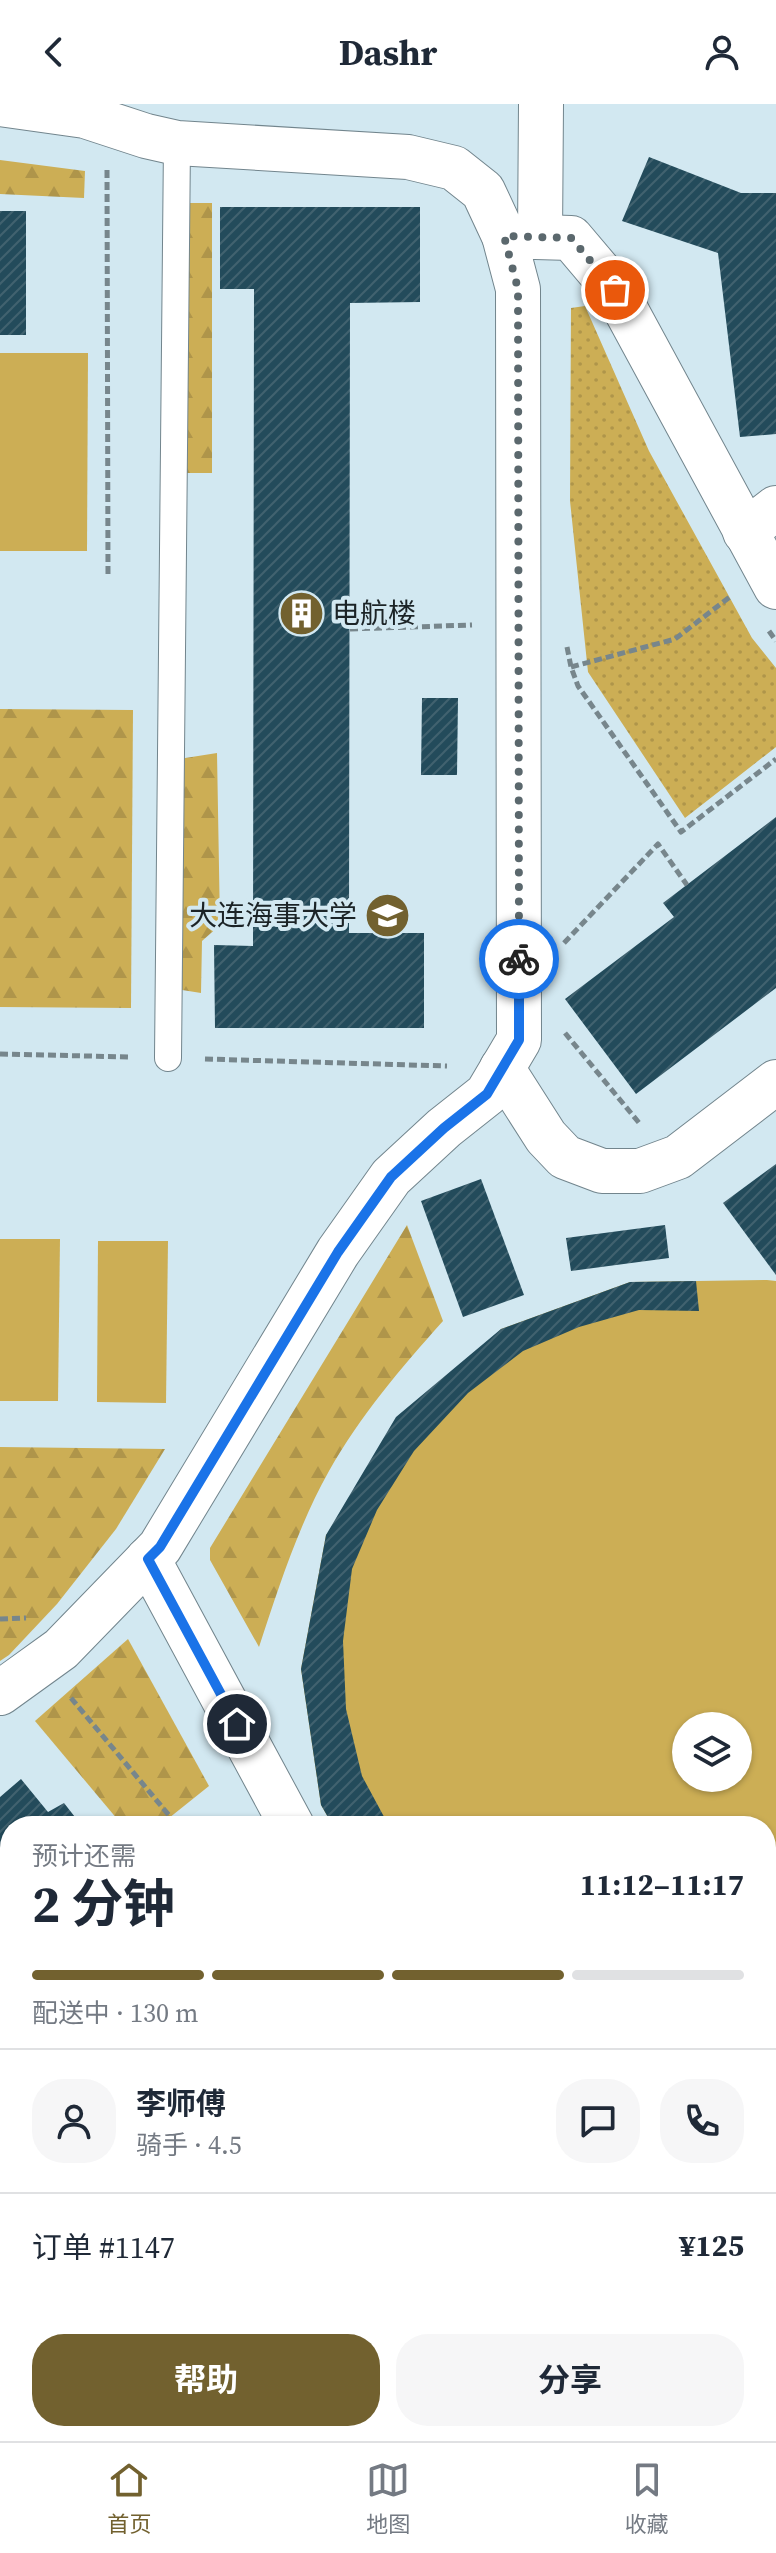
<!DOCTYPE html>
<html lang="zh">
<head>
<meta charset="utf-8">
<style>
  :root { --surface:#fff; --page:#f6f6f7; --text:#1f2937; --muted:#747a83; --line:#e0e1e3; --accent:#72612f }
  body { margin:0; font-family:"Source Serif 4","Noto Sans SC",serif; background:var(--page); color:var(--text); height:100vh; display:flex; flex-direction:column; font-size:30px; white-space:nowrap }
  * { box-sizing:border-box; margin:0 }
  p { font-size:26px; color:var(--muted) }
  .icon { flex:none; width:44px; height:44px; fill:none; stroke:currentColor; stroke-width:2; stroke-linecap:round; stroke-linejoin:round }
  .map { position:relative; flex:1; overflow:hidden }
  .details { position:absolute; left:0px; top:1712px; width:776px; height:626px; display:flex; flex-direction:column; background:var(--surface); border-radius:32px 32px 0 0; box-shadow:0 2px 6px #0004 }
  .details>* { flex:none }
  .tools { position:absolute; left:672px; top:1608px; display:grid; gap:16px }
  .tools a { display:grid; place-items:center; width:80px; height:80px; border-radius:50%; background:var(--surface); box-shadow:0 2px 6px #0004; font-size:40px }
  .pin { position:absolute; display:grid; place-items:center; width:68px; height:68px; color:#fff; margin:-34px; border:4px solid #fff; border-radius:50%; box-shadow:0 2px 8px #0007 }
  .courier { position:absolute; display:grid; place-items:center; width:80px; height:80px; margin:-40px; border:6px solid #1a73e8; border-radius:50%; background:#fff; color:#222; box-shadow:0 2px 10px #0007 }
  .head em { font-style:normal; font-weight:700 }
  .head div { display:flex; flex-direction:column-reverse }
  .head { display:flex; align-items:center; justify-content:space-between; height:136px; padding:0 32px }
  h1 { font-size:52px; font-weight:700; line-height:60px }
  .bar { display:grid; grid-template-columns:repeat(4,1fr); gap:12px 8px; align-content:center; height:96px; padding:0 32px }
  .bar i { height:10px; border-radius:6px; background:var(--line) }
  .bar .selected { background:var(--accent) }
  .bar p { grid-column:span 4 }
  .line { display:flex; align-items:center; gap:20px; padding:0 32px; border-top:2px solid var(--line) }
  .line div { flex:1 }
  .round { display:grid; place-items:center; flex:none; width:84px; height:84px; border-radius:32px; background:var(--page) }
  .button { display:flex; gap:16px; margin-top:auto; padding:16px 32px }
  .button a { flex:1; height:92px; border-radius:32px; background:var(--accent); color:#fff; font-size:32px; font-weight:700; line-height:92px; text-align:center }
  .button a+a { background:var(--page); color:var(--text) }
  header { display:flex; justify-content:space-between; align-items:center; height:104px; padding:0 32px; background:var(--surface); font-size:36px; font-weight:700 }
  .menu { display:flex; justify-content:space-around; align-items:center; height:112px; border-top:2px solid var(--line); background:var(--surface); font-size:22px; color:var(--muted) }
  .menu a { display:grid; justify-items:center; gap:4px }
  .menu .selected { color:var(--accent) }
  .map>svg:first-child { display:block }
</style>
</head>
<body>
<header><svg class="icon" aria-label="back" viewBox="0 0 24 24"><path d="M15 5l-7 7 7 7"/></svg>Dashr<svg class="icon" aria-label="person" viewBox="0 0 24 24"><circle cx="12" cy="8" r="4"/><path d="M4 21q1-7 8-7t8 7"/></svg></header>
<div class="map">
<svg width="776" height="2337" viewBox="0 0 776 2337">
  <defs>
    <pattern id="forest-firs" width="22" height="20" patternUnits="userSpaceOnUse" patternTransform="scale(2)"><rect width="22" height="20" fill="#ccae55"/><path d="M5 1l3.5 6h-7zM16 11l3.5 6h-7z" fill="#af954a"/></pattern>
    <pattern id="park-dots" width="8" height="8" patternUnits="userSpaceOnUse" patternTransform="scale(2)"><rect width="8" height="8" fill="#ccae55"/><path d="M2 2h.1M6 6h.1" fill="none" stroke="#af954a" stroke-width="1.8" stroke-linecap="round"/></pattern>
    <pattern id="building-hatch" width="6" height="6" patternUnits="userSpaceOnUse" patternTransform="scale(2)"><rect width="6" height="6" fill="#234b5b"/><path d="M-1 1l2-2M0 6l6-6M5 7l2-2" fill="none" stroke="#41626f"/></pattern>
  </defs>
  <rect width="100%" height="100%" fill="#d2e8f1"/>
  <g fill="#ccae55" fill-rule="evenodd">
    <path d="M 0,249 L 88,249 L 87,447 L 0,447 Z"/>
    <path d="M 0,1135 L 60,1135 L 58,1297 L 0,1297 Z"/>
    <path d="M 98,1137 L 168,1137 L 166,1299 L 97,1298 Z"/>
    <path d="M 767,1176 L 776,1177 L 776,2337 L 685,2337 L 673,2328 L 766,2328 L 766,1722 L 333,1722 L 321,1701 L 301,1565 L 326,1431 L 501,1225 L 630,1178 ZM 686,1622 L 738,1622 L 738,1674 L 686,1674 Z"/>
  </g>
  <g fill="url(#forest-firs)">
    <path d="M 0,56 L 85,67 L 84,94 L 0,90 Z"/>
    <path d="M 187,99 L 212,99 L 212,369 L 184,369 Z"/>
    <path d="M 0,605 L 133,606 L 131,904 L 0,903 Z"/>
    <path d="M 217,649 L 220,821 L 202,837 L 201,889 L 176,885 L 179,655 Z"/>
    <path d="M 407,1121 L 443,1217 C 401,1264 360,1312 329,1367 C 299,1420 278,1485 259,1543 L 210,1456 L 210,1444 Z"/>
    <path d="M 0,1343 L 165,1345 L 116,1425 L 57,1500 L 9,1551 L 0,1557 Z"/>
    <path d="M 128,1535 L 209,1682 L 159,1722 L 123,1722 L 35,1617 Z"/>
  </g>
  <path fill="url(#park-dots)" d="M 585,202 L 649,347 L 752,534 L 776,564 L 776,643 L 685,714 L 588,568 L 570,397 L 571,204 Z"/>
  <g fill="url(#building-hatch)">
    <path d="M 649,53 L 741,89 L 776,89 L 776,330 L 740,333 L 718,149 L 622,117 Z"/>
    <path d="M 220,103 L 420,103 L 420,198 L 350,199 L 349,829 L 424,829 L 424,924 L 215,924 L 214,841 L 253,842 L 254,185 L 220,185 Z"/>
    <rect x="0" y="107" width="26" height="124"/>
    <path d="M 422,594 L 458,594 L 457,671 L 421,671 Z"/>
    <path d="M 776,713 L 776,884 L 636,990 L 565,895 L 674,813 L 663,799 Z"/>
    <path d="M 776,1060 L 776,1171 L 723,1099 Z"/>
    <path d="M 481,1075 L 524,1191 L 463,1213 L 421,1097 Z"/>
    <path d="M 665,1121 L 669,1154 L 571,1167 L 566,1134 Z"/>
    <path d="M 696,1177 L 699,1207 L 639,1206 L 579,1223 L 523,1247 L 468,1289 L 414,1347 L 377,1406 L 352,1465 L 343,1537 L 346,1605 L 362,1672 L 389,1722 L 333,1722 L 321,1701 L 301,1565 L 326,1431 L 396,1313 L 501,1225 L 630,1178 Z"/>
    <path d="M 21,1675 L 48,1708 L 64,1699 L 82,1722 L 10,1722 L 10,2328 L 48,2328 L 46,2337 L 0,2337 L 0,1693 Z"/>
    <path d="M 673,2328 L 762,2328 L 775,2337 L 685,2337 Z"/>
  </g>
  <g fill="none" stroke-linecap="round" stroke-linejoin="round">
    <defs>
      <path id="lane" d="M 168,954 L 177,39"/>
      <g id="street">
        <path d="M 0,0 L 85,12 L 146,32 L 177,39 L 408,53 L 454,64 L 483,87 L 504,132 L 518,185 L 519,936 L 487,990 L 444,1024 L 391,1073 L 338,1148 L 160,1443 L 61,1545 L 0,1589"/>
        <path d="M 504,132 L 571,134 L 615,186 L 776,483"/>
        <path d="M 540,133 L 541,0"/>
        <path d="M 745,428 L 776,404"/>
        <path d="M 502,964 L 546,1033 L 565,1053 L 602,1067 L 640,1067 L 678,1053 L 776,978"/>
        <path d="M 148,1455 L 292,1722"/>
        <path d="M 0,2258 L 10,2259"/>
        <path d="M 619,2328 L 624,2337"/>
      </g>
    </defs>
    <use href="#lane" stroke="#72858d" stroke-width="28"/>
    <use href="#street" stroke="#72858d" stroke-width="46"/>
    <g stroke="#77868c" stroke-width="5" stroke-dasharray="8 4" stroke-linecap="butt">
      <path d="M 107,66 L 108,473"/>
      <path d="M 350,525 L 472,521"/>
      <path d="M 769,527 L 776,537"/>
      <path d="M 567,543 L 571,563 L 578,582 L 681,728 L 776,655"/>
      <path d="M 571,563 L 675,535 L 731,492"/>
      <path d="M 564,839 L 658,740 L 687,781"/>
      <path d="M 565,929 L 640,1020"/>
      <path d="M 0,950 L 131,953"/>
      <path d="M 205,955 L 447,962"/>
      <path d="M 0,1515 L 26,1514"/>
      <path d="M 71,1594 L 178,1722"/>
    </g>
    <use href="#lane" stroke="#fff" stroke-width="26"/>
    <use href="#street" stroke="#fff" stroke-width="44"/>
  </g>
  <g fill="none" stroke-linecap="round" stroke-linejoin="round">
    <path stroke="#5b686d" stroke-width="8" stroke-dasharray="0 14.4" d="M 519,855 L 518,185 L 504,132 L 571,134 L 615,186"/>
    <path stroke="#1a73e8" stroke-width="10" d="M 237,1620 L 148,1455 L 160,1443 L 338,1148 L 391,1073 L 444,1024 L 487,990 L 519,936 L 519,855"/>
  </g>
  <defs>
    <symbol id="building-disc" viewBox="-11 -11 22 22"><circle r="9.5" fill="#72612f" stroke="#d2e8f1"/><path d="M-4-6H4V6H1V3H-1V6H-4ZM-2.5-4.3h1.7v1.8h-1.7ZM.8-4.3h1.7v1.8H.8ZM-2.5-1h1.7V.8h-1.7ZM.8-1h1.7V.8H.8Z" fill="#fff"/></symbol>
    <symbol id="university-disc" viewBox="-11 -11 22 22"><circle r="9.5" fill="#72612f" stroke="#d2e8f1"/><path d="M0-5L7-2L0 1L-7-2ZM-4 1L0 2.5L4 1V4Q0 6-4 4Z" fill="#fff"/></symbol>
  </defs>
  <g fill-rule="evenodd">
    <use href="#building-disc" x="276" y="484" width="51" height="51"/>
    <use href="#university-disc" x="362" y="786" width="51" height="51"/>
  </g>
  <g text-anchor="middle" stroke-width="8" stroke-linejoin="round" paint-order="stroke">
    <g font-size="28" fill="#1b2326" stroke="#d2e8f1" text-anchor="start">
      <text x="332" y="519">电航楼</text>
      <text x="357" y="821" text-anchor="end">大连海事大学</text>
    </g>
  </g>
</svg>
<div class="tools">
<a><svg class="icon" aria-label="layers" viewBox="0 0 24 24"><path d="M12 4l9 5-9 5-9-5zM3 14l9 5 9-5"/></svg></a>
</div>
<div class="pin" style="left:615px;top:186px;background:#ea580c"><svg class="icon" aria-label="bag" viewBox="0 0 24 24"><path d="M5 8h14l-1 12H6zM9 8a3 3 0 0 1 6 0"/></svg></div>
<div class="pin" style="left:237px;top:1620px;background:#1f2937"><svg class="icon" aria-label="home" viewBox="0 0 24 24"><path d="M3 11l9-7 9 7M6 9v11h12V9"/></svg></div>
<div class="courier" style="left:519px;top:855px"><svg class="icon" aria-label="bike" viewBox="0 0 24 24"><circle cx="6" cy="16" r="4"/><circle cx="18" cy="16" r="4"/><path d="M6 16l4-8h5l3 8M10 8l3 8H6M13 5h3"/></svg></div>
<section class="details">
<div class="head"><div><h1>2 分钟</h1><p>预计还需</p></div><em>11:12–11:17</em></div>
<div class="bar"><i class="selected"></i><i class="selected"></i><i class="selected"></i><i></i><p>配送中 · 130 m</p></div>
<div class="line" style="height:144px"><a class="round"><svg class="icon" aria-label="person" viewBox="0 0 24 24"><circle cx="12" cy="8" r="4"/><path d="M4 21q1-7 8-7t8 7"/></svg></a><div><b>李师傅</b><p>骑手 · 4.5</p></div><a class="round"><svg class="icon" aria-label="chat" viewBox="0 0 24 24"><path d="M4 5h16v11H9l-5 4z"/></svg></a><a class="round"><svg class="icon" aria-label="phone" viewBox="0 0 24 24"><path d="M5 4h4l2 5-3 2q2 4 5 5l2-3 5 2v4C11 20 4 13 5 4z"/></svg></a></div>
<div class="line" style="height:104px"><div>订单 #1147</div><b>¥125</b></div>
<div class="button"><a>帮助</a><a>分享</a></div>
</section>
</div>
<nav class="menu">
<a class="selected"><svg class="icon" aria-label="home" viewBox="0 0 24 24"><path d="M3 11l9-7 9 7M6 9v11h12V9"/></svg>首页</a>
<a><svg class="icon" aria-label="map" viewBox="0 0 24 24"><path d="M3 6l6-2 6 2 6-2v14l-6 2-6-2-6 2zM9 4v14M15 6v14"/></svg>地图</a>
<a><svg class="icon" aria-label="saved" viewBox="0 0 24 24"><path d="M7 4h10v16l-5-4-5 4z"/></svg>收藏</a>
</nav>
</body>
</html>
